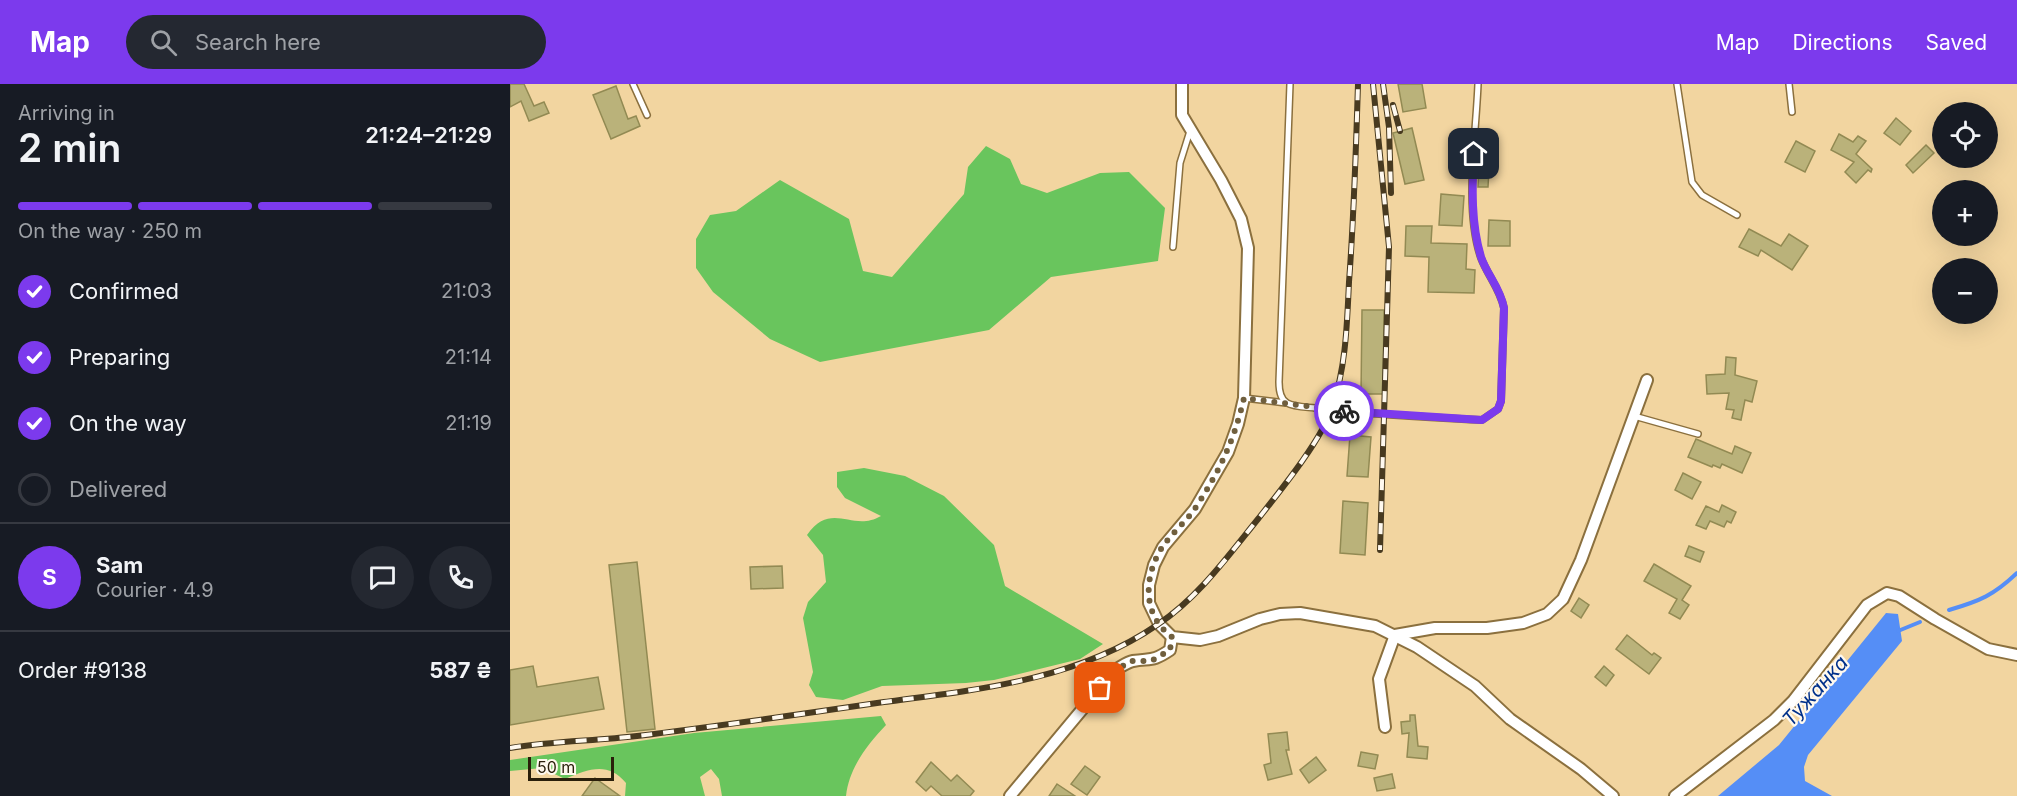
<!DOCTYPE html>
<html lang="en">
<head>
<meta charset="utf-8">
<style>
  :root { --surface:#171b24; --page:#242831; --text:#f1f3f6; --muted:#9ea1a6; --line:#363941; --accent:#7c3aed }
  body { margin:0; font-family:Inter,sans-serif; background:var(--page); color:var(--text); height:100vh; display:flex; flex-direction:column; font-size:22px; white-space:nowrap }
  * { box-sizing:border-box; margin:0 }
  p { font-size:20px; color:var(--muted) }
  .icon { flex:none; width:33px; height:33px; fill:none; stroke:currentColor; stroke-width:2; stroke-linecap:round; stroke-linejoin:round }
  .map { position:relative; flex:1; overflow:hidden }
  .side { display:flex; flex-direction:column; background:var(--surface); width:510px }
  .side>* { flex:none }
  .controls { position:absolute; left:1422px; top:18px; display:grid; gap:12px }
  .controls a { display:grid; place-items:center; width:66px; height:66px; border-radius:50%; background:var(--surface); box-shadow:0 6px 24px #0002; font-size:30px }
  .scale { position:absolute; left:18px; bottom:15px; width:86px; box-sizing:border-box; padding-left:6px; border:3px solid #2a1f0a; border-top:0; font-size:16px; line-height:21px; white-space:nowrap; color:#2a1f0a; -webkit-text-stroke:4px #fff9ef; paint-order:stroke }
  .pin { position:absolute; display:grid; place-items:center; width:51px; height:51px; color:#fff; margin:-26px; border-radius:12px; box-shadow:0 3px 9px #0006 }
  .courier { position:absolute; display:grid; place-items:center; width:60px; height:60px; margin:-30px; border:4px solid #7c3aed; border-radius:50%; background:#fff; color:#222; box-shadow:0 2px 8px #0007 }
  .summary em { font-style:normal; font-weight:600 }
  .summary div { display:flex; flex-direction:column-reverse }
  .summary { display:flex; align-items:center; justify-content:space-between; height:102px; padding:0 18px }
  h1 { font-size:39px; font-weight:600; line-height:45px }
  .bar { display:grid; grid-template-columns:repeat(4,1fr); gap:9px 6px; align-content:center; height:72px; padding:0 18px }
  .bar i { height:8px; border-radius:4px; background:var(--line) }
  .bar .on { background:var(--accent) }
  .bar p { grid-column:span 4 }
  .line { display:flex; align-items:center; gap:15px; padding:0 18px; border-top:2px solid var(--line) }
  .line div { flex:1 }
  .round { display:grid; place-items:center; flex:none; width:63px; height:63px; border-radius:32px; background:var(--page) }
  ol { padding:0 18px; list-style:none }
  li { display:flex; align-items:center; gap:18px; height:66px }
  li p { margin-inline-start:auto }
  li .icon { padding:6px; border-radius:50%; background:var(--accent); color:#fff; stroke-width:4 }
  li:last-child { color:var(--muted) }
  li i { width:33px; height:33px; border:3px solid var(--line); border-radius:50% }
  header { display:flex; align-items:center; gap:36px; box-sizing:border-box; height:84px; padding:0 30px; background:var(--accent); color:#fff }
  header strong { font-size:28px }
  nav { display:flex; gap:33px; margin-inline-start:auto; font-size:21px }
  .search { width:420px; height:54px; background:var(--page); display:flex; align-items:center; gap:15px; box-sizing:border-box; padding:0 21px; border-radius:33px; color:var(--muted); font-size:22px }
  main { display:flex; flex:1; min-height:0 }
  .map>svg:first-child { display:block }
</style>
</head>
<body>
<header>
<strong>Map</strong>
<div class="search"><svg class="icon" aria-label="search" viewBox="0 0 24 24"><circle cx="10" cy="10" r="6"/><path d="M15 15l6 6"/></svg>Search here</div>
<nav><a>Map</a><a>Directions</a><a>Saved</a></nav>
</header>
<main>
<section class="side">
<div class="summary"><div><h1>2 min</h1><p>Arriving in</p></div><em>21:24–21:29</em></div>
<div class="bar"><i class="on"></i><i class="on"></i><i class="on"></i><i></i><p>On the way · 250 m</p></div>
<ol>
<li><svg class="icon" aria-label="check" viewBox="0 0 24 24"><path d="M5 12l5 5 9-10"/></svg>Confirmed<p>21:03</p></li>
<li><svg class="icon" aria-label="check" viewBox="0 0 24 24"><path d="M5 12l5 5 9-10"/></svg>Preparing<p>21:14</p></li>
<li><svg class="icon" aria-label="check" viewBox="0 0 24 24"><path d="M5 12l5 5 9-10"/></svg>On the way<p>21:19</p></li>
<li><i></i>Delivered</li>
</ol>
<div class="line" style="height:108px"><b class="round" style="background:var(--accent);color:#fff">S</b><div><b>Sam</b><p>Courier · 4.9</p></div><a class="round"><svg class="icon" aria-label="chat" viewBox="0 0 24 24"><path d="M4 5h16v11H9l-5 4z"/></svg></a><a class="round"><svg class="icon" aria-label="phone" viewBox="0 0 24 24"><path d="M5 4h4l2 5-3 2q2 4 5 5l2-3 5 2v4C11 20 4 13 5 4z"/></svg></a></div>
<div class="line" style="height:78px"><div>Order #9138</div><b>587 ₴</b></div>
</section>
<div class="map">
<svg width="1507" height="712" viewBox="0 0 1507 712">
  <rect width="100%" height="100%" fill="#f2d5a0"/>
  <g fill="#69c55d">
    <path d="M 476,62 L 500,75 L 511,100 L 537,109 L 590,89 L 619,88 L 655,124 L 648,177 L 541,193 L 479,246 L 310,278 L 260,255 L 203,208 L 186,184 L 186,155 L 200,131 L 226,127 L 270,96 L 339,135 L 353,187 L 382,193 L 454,110 L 458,83 Z"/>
    <path d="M 354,384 L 395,392 L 434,412 L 484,461 L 495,502 L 593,560 L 570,575 L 484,596 L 456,599 L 372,602 L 333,616 L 306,613 L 299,601 L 303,588 L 293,534 L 298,518 L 316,498 L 313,471 L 297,451 C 322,416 342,449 371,432 L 335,414 L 327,403 L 327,388 Z"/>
    <path d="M 371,632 L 376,641 C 357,661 339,684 336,712 L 212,712 L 209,695 L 201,685 L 190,693 L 195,712 L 115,712 L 116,699 C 98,677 78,685 55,695 L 32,684 L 0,687 L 0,676 L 184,649 Z"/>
  </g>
  <path fill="#558ef6" d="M 1376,529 L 1388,530 L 1392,557 L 1298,671 L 1294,683 L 1295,697 L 1322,712 L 1208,712 L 1269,661 Z"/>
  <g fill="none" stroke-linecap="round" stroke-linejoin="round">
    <g stroke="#558ef6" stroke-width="4">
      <path d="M 1439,526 C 1470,517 1484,511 1507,489"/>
      <path d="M 1388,547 L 1410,538"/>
    </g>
  </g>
  <g fill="#bab27a" stroke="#928a53" stroke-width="1.5">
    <path d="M 0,0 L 14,0 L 24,22 L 34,18 L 39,29 L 19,37 L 11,17 L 0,23 Z"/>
    <path d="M 888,0 L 912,0 L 916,24 L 893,28 Z"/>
    <path d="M 106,2 L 118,35 L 126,32 L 130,42 L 101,55 L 83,11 Z"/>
    <path d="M 1386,34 L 1401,47 L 1390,61 L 1374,49 Z"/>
    <path d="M 902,44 L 914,96 L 895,100 L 883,49 Z"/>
    <path d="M 1329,50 L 1343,58 L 1348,52 L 1356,57 L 1346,70 L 1362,85 L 1361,88 L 1358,86 L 1346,99 L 1335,88 L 1344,78 L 1321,66 Z"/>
    <path d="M 1286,57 L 1305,67 L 1295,88 L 1275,78 Z"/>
    <path d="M 1416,61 L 1424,69 L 1403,89 L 1396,81 Z"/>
    <path d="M 969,84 L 979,84 L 978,103 L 968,103 Z"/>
    <path d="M 931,110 L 954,112 L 952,142 L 929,141 Z"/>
    <path d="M 979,136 L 1000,137 L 1000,162 L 978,162 Z"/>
    <path d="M 896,142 L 922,142 L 921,159 L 957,160 L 956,185 L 965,186 L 964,209 L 918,208 L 919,173 L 895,172 Z"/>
    <path d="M 1239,145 L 1271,162 L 1279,150 L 1298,162 L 1282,186 L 1251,166 L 1248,172 L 1229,163 Z"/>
    <path d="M 852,226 L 874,226 L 873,310 L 851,310 Z"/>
    <path d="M 1216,273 L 1226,274 L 1225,291 L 1247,297 L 1242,318 L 1235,316 L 1231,336 L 1222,334 L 1224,326 L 1216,325 L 1219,309 L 1197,310 L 1196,291 L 1215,290 Z"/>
    <path d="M 840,351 L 861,353 L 858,393 L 837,392 Z"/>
    <path d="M 1186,355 L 1222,370 L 1225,362 L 1241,369 L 1232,389 L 1212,380 L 1210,384 L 1203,381 L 1202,383 L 1178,373 Z"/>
    <path d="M 1173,389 L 1191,398 L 1182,415 L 1165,406 Z"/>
    <path d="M 833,417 L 858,419 L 855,471 L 830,469 Z"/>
    <path d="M 1212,421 L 1226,428 L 1221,439 L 1217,437 L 1214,443 L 1200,437 L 1196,445 L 1186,441 L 1196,422 L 1209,428 Z"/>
    <path d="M 1179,462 L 1194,468 L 1190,478 L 1175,472 Z"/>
    <path d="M 127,478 L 145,645 L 117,648 L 99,481 Z"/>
    <path d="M 1144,480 L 1181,502 L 1172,516 L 1179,521 L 1170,535 L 1159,529 L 1167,515 L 1134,497 Z"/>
    <path d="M 272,482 L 273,504 L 241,505 L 240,483 Z"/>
    <path d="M 1069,514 L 1079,521 L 1071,534 L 1061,527 Z"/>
    <path d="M 1117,551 L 1142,571 L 1144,569 L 1151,574 L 1139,590 L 1106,565 Z"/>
    <path d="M 23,582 L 27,603 L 88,593 L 94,625 L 0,641 L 0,586 Z"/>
    <path d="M 1094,582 L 1104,591 L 1096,602 L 1085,593 Z"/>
    <path d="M 900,631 L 905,631 L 908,662 L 918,663 L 917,675 L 897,673 L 899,649 L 892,650 L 891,638 L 900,637 Z"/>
    <path d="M 777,648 L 779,666 L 776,666 L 782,690 L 758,696 L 754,681 L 761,679 L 758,650 Z"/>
    <path d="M 851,668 L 868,671 L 865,685 L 848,682 Z"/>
    <path d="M 806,673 L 816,686 L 799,699 L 790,686 Z"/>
    <path d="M 421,678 L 441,697 L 447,691 L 464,707 L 460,712 L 432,712 L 421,702 L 416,707 L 406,698 Z"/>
    <path d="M 575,682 L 590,693 L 577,711 L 561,700 Z"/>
    <path d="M 882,690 L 885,704 L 867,707 L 864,694 Z"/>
    <path d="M 85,694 L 110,712 L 72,712 Z"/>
    <path d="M 547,700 L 565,712 L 539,712 Z"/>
  </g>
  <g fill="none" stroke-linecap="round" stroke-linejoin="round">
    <defs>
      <g id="lane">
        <path d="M 123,0 L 137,31"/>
        <path d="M 780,0 L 769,298 C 769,306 770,315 777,319 C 784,323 797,323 805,324 C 860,331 917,333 972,336 L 988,325 L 991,317 L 994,224 C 990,205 978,192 971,174 C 954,125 966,52 968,0"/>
        <path d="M 1167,0 L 1182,98 L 1192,111 L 1227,131"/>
        <path d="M 1279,0 L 1282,28"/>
        <path d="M 663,163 L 670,79 L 680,47"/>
        <path d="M 734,314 L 776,319"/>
        <path d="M 1124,332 L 1188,350"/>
      </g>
      <g id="street">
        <path d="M 672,0 L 672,31 L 711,96 L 731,135 L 738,164 L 734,314 L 728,340 L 718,368 L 685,425 L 653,463 L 644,481 L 639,501 L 639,519 L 649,540 L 662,553 L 690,556 L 708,552 L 750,535 L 770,530 L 790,529 L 865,542 L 907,563 L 965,602 L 1000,635 L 1071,685 L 1103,712"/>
        <path d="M 875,643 L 869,595 L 885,551 L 925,544 L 977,544 L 1013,539 L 1037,530 L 1053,515 L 1071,476 L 1137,296"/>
        <path d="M 500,712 L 605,586 C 611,583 617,578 623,577 C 642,574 642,578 660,566 L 662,553"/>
        <path d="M 1165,712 L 1264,636 L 1283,617 L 1357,521 L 1377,509 L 1389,512 L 1425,535 L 1478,565 L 1507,571"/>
      </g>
    </defs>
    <use href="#lane" stroke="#8b703e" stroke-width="8"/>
    <use href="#street" stroke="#8b703e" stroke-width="14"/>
    <use href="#lane" stroke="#fff" stroke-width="5"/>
    <use href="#street" stroke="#fff" stroke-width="10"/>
    <defs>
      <g id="rail">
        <path d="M 863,0 L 879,163 L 870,466"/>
        <path d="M 873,0 L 879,43 L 881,109"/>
        <path d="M 883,21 L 890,47"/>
        <path d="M 0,664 C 42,657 85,657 127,652 C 209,642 292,630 374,618 C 467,606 567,596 647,541 C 688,514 718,472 748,435 C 770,407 811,357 822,324 C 836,283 837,240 839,198 C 844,132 846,66 848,0"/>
      </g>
    </defs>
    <use href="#rail" stroke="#483a20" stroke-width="6"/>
    <use href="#rail" stroke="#fff9ef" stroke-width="4" stroke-dasharray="11" stroke-linecap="butt"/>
  </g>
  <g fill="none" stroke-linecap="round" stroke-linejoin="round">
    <path stroke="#705f3e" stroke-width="6" stroke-dasharray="0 10.8" d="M 590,604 L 606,586 L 621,577 L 641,577 L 660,566 L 662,553 C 658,549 652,545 649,540 C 632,517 638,484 653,462 C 663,448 677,437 686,423 C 710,386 724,357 734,314 L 834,327"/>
    <path stroke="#7c3aed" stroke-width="8" d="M 834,327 L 972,336 L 988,325 L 991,317 L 994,224 C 990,203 977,191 971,173 C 961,140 962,103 964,70"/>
  </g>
  <g text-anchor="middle" stroke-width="4.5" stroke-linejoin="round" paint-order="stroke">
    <g font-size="20" font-style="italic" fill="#00308a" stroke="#fff9ef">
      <text transform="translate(1305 607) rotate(-48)" y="7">Тужанка</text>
    </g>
  </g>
</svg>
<div class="controls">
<a><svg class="icon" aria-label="locate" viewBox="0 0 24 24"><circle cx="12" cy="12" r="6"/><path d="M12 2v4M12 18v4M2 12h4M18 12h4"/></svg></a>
<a>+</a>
<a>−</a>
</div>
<div class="scale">50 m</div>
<div class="pin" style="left:590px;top:604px;background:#ea580c"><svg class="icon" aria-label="bag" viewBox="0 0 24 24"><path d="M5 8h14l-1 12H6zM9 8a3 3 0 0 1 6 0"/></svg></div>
<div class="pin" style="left:964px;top:70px;background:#1f2937"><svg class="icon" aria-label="home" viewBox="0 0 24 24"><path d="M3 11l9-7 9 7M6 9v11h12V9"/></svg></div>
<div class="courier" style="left:834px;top:327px"><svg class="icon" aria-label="bike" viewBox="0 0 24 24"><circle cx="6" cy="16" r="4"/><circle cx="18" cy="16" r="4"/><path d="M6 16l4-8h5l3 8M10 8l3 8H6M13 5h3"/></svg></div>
</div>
</main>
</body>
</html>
